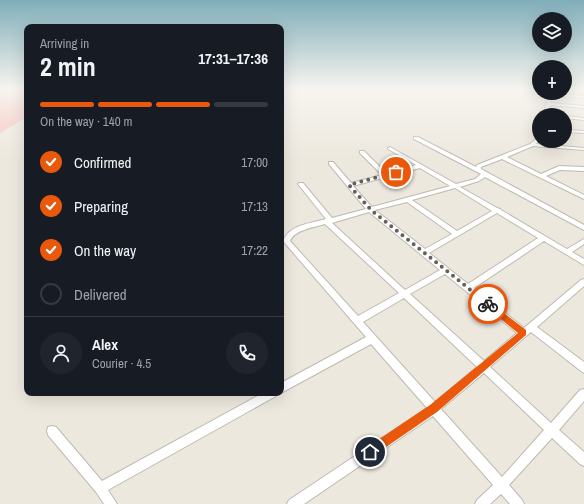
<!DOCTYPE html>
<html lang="en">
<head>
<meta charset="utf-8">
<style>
  :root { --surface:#171b24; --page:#20242c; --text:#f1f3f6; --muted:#9ea1a6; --line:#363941; --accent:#ea580c }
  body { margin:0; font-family:"Archivo Narrow",sans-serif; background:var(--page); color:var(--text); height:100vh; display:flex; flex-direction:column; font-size:15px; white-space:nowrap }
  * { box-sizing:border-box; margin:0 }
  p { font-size:13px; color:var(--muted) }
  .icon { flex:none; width:22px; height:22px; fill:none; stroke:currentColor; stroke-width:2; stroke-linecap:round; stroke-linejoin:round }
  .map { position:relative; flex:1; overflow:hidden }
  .sheet { position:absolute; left:24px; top:24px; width:260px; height:372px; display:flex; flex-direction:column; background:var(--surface); border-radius:8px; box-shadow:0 4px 16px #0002 }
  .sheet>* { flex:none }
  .tools { position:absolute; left:532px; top:12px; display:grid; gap:8px }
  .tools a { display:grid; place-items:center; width:40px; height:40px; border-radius:50%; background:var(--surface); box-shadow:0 4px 16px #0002; font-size:20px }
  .pin { position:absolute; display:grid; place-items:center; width:34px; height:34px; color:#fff; margin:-17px; border:2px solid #fff; border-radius:50%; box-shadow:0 1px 4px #0007 }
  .courier { position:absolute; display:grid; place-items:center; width:40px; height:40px; margin:-20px; border:3px solid #ea580c; border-radius:50%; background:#fff; color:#222; box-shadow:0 1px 5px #0007 }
  .overview em { font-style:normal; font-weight:700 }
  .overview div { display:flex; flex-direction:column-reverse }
  .overview { display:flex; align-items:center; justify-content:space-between; height:68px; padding:0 16px }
  h1 { font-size:26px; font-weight:700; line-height:30px }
  .bar { display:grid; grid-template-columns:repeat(4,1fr); gap:6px 4px; align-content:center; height:48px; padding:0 16px }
  .bar i { height:5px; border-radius:3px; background:var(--line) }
  .bar .selected { background:var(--accent) }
  .bar p { grid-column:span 4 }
  .line { display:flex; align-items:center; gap:10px; padding:0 16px; border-top:1px solid var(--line) }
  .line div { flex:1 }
  .round { display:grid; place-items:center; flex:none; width:42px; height:42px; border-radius:21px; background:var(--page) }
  ol { padding:0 16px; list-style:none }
  li { display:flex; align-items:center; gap:12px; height:44px }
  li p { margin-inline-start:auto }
  li .icon { padding:4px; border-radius:50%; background:var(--accent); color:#fff; stroke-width:4 }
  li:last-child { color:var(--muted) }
  li i { width:22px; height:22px; border:2px solid var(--line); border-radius:50% }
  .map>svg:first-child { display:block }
</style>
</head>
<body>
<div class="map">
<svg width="584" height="504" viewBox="0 0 584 504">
  <rect width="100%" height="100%" fill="#ede8de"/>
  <path fill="#f8c1b8" d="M 0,89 L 27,89 L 27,117 L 0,133 Z"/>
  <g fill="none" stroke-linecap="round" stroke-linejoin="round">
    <defs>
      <g id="minor">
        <path d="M 550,93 L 584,96 L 584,98 L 551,95 L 549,94 Z"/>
        <path d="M 548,99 L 551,100 L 550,103 L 584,106 L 584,108 L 550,105 L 547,115 L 543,115 Z"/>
        <path d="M 565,116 L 584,118 L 584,120 L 565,118 Z"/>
        <path d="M 565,130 L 584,131 L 584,133 L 565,132 Z"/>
        <path d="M 537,133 L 539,133 L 539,141 L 536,144 L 584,148 L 584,150 L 533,146 L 507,157 L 541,174 L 559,166 L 584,167 L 584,171 L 560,170 L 546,176 L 584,195 L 584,199 L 502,159 L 481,167 L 481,169 L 584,225 L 584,230 L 485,177 L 479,181 L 460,187 L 497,208 L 500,209 L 501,210 L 567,249 L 584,239 L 584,244 L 572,252 L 584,259 L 584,265 L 544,241 L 474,288 L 524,328 L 581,280 L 584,279 L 584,286 L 537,327 L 584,362 L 584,373 L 581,371 L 531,332 L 490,367 L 551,423 L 580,390 L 584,389 L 584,401 L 559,430 L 584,452 L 584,466 L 580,464 L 552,438 L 509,485 L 522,500 L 524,504 L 510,504 L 501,494 L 490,504 L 475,504 L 477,500 L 493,485 L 433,416 L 304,504 L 287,504 L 289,500 L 427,408 L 371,344 L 281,393 L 281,383 L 366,337 L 283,241 C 289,225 311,223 326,219 L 298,184 L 299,183 L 303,183 L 332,218 L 366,209 L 329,164 L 329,162 L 333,162 L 351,183 L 382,175 L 360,153 L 360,151 L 364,151 L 386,173 L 416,165 L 388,149 L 388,148 L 390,147 L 456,184 L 475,179 L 481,174 L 414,139 L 414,137 L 418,137 L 476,167 L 477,165 L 530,144 L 536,139 ZM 420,168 L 450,186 L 372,207 L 353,186 ZM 455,188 L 492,211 L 457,231 L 412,200 ZM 407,202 L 452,234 L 425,249 L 375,210 ZM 369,212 L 440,270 L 405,290 L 332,223 ZM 497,213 L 538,238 L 468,284 L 429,253 ZM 325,224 L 399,293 L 358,316 L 290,241 C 294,230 315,227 325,224 ZM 445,274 L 517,333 L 484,361 L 410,294 ZM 404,298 L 477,367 L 435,402 L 363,322 ZM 484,373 L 544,430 L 502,477 L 441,409 Z"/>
        <path d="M 263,393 L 278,393 L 276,396 L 108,490 L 117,504 L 104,504 L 96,492 L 48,435 L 47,431 L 48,427 L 52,426 L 56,427 L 102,481 Z"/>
      </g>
    </defs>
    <use href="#minor" stroke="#bebab1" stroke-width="2"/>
    <use href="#minor" fill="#fff" fill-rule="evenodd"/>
  </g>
  <linearGradient id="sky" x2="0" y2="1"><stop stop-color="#80aeba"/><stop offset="0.56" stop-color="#f7f5f0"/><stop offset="1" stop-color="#f7f5f0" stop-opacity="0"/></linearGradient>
  <rect width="584" height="159" fill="url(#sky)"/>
  <path fill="#ea580c" d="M 488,301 L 526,330 L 526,335 L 437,412 L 373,456 L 370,457 L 366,456 L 365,452 L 366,448 L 430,405 L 518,333 L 486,307 L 484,304 Z"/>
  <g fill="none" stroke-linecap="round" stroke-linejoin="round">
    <path stroke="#64615c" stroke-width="4" stroke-dasharray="0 7.2" d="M 396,172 L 349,185 L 371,210 L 488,304"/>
  </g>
</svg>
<div class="tools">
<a><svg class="icon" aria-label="layers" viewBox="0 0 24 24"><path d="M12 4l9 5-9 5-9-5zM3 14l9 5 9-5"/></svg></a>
<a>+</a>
<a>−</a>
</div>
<div class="pin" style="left:396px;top:172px;background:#ea580c"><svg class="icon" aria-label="bag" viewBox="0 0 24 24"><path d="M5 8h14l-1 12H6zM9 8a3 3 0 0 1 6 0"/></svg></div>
<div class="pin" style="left:370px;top:452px;background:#1f2937"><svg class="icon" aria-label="home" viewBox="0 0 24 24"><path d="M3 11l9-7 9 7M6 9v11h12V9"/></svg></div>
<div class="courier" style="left:488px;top:304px"><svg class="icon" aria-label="bike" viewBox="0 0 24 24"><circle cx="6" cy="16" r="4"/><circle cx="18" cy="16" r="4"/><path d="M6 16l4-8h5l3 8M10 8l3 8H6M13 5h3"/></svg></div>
<section class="sheet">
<div class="overview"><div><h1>2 min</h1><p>Arriving in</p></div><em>17:31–17:36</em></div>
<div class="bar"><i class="selected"></i><i class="selected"></i><i class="selected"></i><i></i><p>On the way · 140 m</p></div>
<ol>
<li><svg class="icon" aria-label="check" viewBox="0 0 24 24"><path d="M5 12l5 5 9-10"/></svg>Confirmed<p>17:00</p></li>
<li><svg class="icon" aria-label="check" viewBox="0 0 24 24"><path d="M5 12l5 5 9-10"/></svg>Preparing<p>17:13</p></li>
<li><svg class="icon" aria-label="check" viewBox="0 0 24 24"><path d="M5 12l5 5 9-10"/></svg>On the way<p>17:22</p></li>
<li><i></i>Delivered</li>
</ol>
<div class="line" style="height:72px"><a class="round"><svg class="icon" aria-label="person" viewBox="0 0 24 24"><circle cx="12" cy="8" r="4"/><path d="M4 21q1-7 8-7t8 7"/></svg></a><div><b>Alex</b><p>Courier · 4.5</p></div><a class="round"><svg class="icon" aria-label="phone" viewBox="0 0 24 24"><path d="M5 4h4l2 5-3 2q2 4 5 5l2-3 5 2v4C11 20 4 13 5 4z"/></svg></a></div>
</section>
</div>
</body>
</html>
